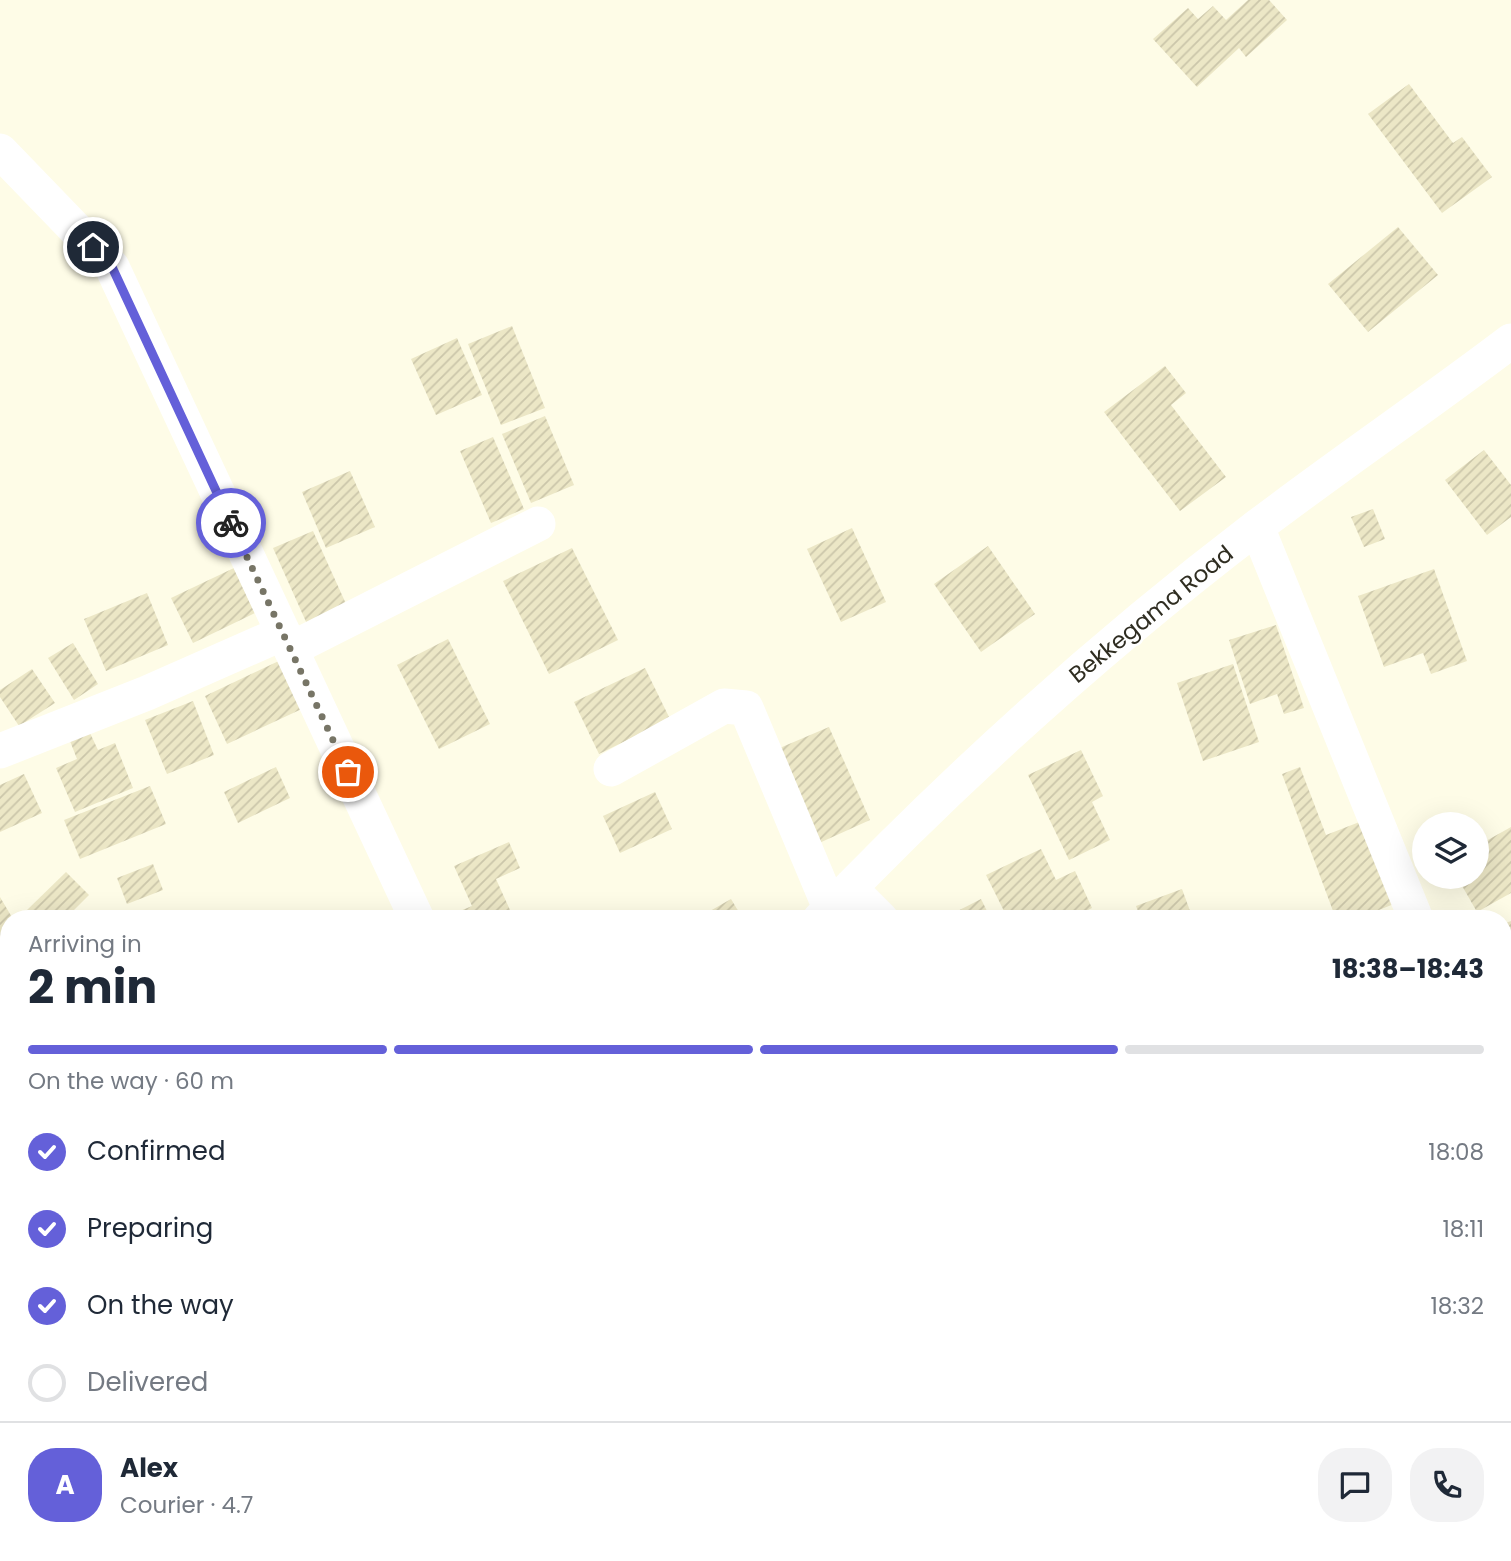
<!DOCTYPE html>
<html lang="en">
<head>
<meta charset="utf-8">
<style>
  :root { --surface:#fff; --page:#f2f2f3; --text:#1f2937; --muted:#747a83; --line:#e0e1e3; --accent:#6460d9 }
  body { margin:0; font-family:Poppins,sans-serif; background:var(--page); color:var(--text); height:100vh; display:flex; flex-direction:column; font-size:26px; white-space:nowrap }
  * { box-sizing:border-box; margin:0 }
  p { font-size:23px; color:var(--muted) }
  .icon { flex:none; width:38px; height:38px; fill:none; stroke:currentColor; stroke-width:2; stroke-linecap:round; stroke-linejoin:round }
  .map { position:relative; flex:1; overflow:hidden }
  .sheet { position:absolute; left:0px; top:910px; width:1512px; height:651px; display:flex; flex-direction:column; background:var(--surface); border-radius:28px 28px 0 0; box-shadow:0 7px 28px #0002 }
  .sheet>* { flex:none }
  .fabs { position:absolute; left:1412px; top:812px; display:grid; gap:14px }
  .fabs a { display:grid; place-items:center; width:77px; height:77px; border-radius:50%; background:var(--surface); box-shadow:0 7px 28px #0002; font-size:35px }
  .pin { position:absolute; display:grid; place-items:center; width:60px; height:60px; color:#fff; margin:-30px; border:4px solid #fff; border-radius:50%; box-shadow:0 2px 7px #0007 }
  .courier { position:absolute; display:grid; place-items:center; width:70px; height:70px; margin:-35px; border:5px solid #6460d9; border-radius:50%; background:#fff; color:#222; box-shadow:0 2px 9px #0007 }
  .headline em { font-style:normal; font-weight:700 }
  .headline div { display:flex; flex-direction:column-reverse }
  .headline { display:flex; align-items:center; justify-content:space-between; height:119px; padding:0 28px }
  h1 { font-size:46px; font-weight:700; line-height:52px }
  .bar { display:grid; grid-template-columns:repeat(4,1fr); gap:10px 7px; align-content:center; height:84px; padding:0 28px }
  .bar i { height:9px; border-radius:5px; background:var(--line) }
  .bar .selected { background:var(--accent) }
  .bar p { grid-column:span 4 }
  .line { display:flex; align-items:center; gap:18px; padding:0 28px; border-top:2px solid var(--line) }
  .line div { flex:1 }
  .round { display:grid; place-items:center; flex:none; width:74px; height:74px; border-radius:28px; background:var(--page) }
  ol { padding:0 28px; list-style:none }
  li { display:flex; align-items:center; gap:21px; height:77px }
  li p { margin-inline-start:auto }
  li .icon { padding:7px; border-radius:50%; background:var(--accent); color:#fff; stroke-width:4 }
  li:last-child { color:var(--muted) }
  li i { width:38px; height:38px; border:4px solid var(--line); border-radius:50% }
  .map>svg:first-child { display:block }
</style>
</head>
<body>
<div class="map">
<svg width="1511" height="1561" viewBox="0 0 1511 1561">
  <defs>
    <pattern id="building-hatch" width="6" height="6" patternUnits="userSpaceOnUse" patternTransform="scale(1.75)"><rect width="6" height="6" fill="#ece7c6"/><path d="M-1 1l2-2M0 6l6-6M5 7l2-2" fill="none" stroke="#cbc6aa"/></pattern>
  </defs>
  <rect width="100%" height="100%" fill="#fefce7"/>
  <g fill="url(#building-hatch)">
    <path d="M 1248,0 L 1269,0 L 1287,20 L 1246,57 L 1239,48 L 1197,87 L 1153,39 L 1188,8 L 1198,19 L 1213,6 L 1226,20 Z"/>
    <path d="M 1409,84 L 1453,143 L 1462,137 L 1492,177 L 1442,213 L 1368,114 Z"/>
    <path d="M 1398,227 L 1438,275 L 1368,332 L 1328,284 Z"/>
    <path d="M 512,326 L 545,408 L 501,425 L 468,344 Z"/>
    <path d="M 457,338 L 482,395 L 436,415 L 411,359 Z"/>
    <path d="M 1165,366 L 1186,393 L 1171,405 L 1226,477 L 1180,511 L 1104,412 Z"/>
    <path d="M 545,416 L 574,485 L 531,503 L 502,434 Z"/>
    <path d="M 493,437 L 524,509 L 491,523 L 460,451 Z"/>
    <path d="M 1484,450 L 1511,485 L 1511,517 L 1487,535 L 1445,480 Z"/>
    <path d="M 350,471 L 375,527 L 326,548 L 302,492 Z"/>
    <path d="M 1373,509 L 1385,539 L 1364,547 L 1351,517 Z"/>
    <path d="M 852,528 L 886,602 L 841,622 L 807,549 Z"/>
    <path d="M 313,531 L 347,606 L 307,624 L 273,548 Z"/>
    <path d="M 988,546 L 1035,614 L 981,652 L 934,584 Z"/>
    <path d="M 572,548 L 618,640 L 549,674 L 503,581 Z"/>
    <path d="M 234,568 L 255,613 L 193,643 L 171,598 Z"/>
    <path d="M 1434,569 L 1467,661 L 1431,674 L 1423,653 L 1384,667 L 1358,596 Z"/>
    <path d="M 147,593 L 168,645 L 106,671 L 84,619 Z"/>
    <path d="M 1276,625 L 1304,708 L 1284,714 L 1277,694 L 1250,704 L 1229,640 Z"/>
    <path d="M 448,639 L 490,724 L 439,749 L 397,665 Z"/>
    <path d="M 73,643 L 98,684 L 74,700 L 48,658 Z"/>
    <path d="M 283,659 L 306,707 L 227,744 L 205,696 Z"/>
    <path d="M 1233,664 L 1259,742 L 1203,761 L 1177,683 Z"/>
    <path d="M 645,668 L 670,719 L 599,754 L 574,702 Z"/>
    <path d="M 32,669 L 55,703 L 19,726 L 0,697 L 0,690 Z"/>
    <path d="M 193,701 L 214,755 L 167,774 L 145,720 Z"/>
    <path d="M 829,727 L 870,820 L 817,844 L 775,750 Z"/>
    <path d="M 90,733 L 98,750 L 115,743 L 133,788 L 75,812 L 56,768 L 77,759 L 70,741 Z"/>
    <path d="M 1081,750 L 1103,796 L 1092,802 L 1110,840 L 1069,860 L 1028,775 Z"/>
    <path d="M 276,767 L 290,798 L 238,823 L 224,792 Z"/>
    <path d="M 1300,767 L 1326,835 L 1362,821 L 1394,904 L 1356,919 L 1336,919 L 1282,774 Z"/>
    <path d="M 24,774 L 42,813 L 0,832 L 0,785 Z"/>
    <path d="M 150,786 L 166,824 L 80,859 L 64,820 Z"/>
    <path d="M 655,792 L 672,829 L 620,853 L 603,816 Z"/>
    <path d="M 1511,827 L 1511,893 L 1477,912 L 1457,877 L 1477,877 L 1477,846 Z"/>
    <path d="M 509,842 L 520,868 L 496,879 L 510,910 L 491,919 L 463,919 L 460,911 L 472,906 L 454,866 Z"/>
    <path d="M 1041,849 L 1056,880 L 1075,871 L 1092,908 L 1070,919 L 1008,919 L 986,875 Z"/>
    <path d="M 153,864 L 163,890 L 127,904 L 117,878 Z"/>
    <path d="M 66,872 L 89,895 L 65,919 L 33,919 L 26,911 Z"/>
    <path d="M 1182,889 L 1193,919 L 1141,919 L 1136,906 Z"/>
    <path d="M 0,897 L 13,919 L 9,919 L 9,951 L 0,956 Z"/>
    <path d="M 731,899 L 743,919 L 696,919 Z"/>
    <path d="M 981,899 L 991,919 L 942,919 Z"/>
    <path d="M 1511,921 L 1511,980 L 1503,983 L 1503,924 Z"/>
    <path d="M 1511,1380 L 1511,1480 L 1503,1494 L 1503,1393 Z"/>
    <path d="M 0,1438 L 9,1454 L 9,1486 L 0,1491 Z"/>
    <path d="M 23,1552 L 51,1552 L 56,1561 L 7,1561 Z"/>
    <path d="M 108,1552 L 167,1552 L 177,1561 L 118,1561 Z"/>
    <path d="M 629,1552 L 699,1552 L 702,1561 L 632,1561 Z"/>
    <path d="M 768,1552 L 835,1552 L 838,1561 L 771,1561 Z"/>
    <path d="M 862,1552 L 904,1552 L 907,1561 L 866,1561 Z"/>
    <path d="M 1007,1552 L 1085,1552 L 1089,1561 L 1011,1561 Z"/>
    <path d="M 1132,1552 L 1204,1552 L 1208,1561 L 1136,1561 Z"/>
  </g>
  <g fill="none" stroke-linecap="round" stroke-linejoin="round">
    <g stroke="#fff" stroke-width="35">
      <path d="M 0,151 L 112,267 L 417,919"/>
      <path d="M 1257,527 L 1416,919"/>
      <path d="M 291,649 L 538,524"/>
      <path d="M 0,751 L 147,693 L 283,633"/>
      <path d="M 611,769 L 724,706 L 746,708 L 830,908"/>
      <path d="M 850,888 L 881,919"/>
      <path d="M 820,919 C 956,777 1102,645 1258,526 C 1341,463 1428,404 1511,341"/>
      <path d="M 0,1040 L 9,1048"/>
      <path d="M 1503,1152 L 1511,1173"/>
      <path d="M 1503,1306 L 1511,1297"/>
      <path d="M 0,1334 L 9,1326"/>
      <path d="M 733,1552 L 736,1561"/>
      <path d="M 1098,1552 L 1101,1561"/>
      <path d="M 249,1561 L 257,1552"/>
    </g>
  </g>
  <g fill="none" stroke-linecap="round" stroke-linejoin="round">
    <path stroke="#777566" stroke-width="7" stroke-dasharray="0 12.6" d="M 231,523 L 348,772"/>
    <path stroke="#6460d9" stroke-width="9" d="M 93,247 L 112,267 L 231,523"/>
  </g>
  <g text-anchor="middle" stroke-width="5" stroke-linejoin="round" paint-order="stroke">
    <g font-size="23" fill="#2f2d21" stroke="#fff">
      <text transform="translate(1151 614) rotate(-39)" y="8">Bekkegama Road</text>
    </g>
  </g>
</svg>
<div class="fabs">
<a><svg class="icon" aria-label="layers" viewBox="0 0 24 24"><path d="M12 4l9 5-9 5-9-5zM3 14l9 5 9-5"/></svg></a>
</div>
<div class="pin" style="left:348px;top:772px;background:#ea580c"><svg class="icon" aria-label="bag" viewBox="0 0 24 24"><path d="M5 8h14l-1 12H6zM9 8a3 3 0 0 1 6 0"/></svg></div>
<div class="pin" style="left:93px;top:247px;background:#1f2937"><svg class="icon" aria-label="home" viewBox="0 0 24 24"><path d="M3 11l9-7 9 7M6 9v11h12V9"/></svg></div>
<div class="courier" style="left:231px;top:523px"><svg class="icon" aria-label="bike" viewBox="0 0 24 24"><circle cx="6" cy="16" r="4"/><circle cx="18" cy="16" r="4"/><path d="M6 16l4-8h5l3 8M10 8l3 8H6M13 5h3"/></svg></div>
<section class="sheet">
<div class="headline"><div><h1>2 min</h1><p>Arriving in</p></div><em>18:38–18:43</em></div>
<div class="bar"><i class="selected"></i><i class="selected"></i><i class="selected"></i><i></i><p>On the way · 60 m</p></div>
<ol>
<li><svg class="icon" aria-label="check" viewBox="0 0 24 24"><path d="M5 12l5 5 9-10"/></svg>Confirmed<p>18:08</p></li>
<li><svg class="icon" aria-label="check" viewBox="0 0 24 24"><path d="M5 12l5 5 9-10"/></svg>Preparing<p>18:11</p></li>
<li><svg class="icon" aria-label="check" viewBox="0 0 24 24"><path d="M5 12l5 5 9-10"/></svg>On the way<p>18:32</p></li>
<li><i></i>Delivered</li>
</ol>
<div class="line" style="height:126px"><b class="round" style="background:var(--accent);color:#fff">A</b><div><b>Alex</b><p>Courier · 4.7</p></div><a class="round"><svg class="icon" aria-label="chat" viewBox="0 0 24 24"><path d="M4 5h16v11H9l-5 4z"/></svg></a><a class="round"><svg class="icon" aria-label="phone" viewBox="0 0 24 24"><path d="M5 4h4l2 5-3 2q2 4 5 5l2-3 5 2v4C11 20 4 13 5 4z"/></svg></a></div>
</section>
</div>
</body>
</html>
